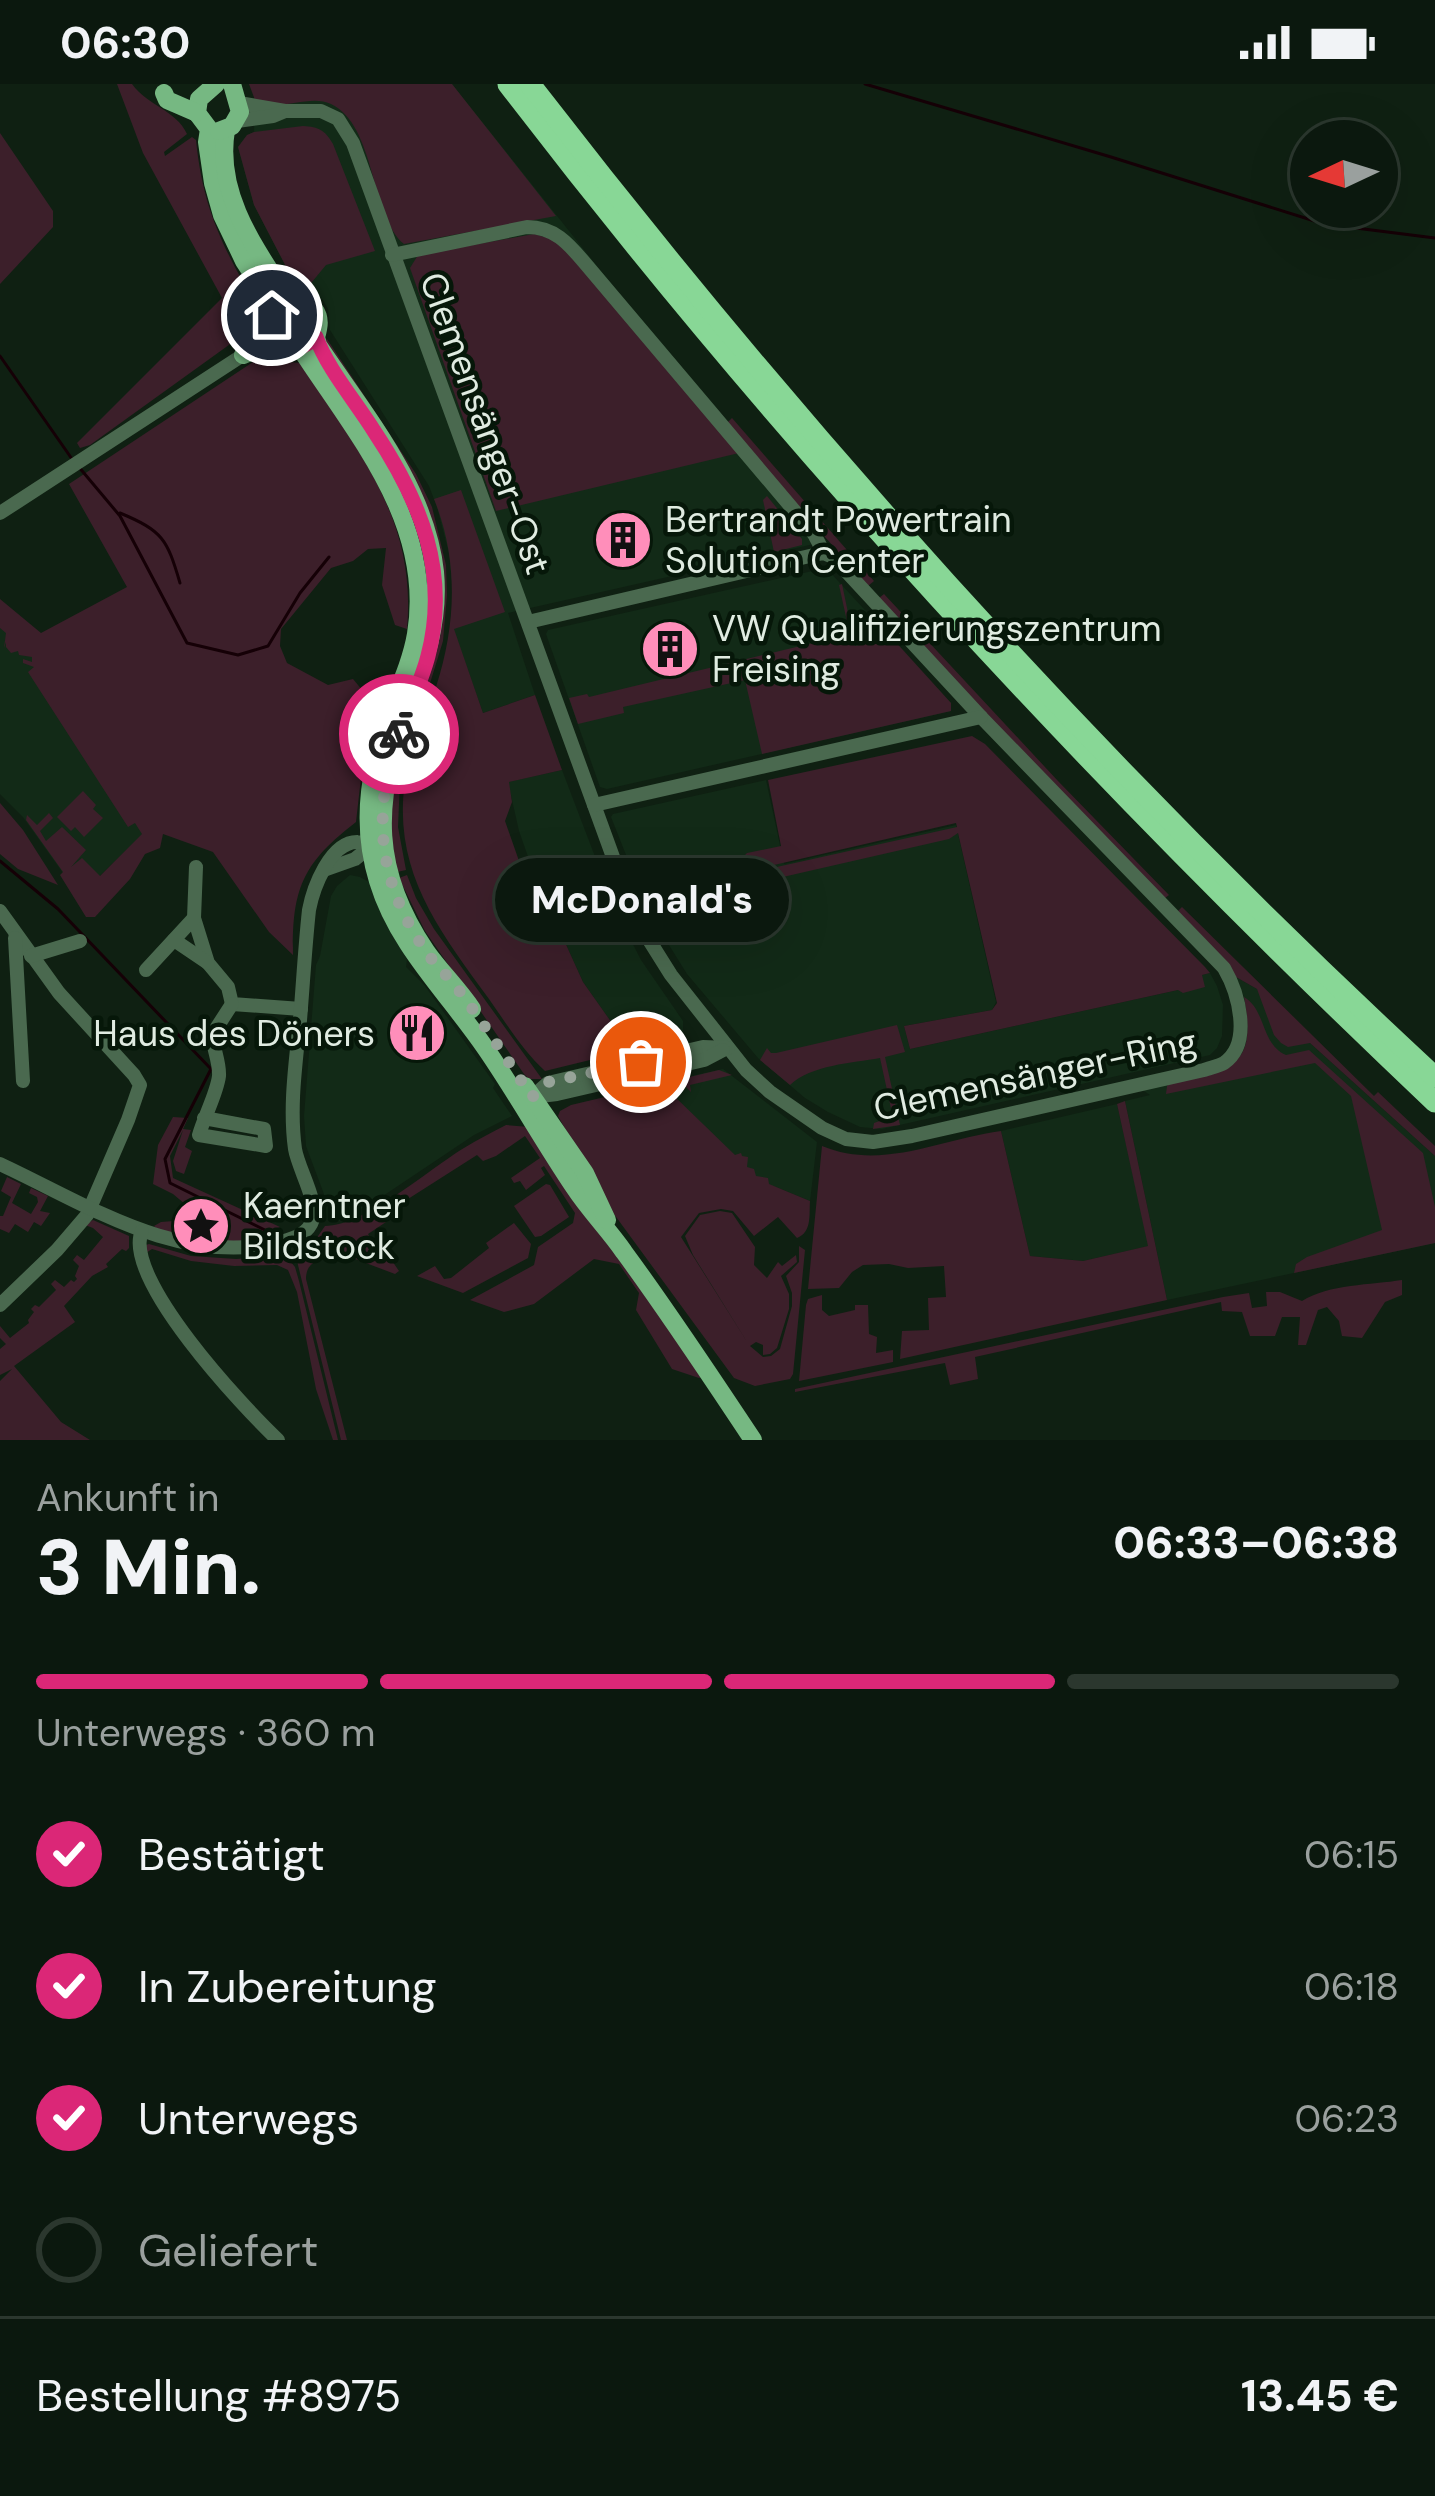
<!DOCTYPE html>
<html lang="de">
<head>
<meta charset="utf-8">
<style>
  :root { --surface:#0b180e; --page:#19251c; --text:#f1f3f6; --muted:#9aa09e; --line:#2b372e; --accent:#db2777 }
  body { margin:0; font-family:"DM Sans",sans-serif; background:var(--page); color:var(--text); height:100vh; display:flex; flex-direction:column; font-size:45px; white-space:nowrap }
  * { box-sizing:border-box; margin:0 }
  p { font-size:39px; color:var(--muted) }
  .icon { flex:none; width:66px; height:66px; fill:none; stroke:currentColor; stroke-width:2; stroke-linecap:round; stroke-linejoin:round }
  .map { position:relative; height:1356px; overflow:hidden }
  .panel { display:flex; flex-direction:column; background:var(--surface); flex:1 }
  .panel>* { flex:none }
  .needle { width:78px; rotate:266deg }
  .tools { position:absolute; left:1290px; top:36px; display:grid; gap:24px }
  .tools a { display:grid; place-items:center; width:108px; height:108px; border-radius:50%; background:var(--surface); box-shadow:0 12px 48px #0002,0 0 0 3px var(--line); font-size:60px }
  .pin { position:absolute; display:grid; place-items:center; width:102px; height:102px; color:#fff; margin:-51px; border:6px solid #fff; border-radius:50%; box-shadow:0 3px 12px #0007 }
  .courier { position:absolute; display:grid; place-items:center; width:120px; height:120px; margin:-60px; border:9px solid #db2777; border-radius:50%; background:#fff; color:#222; box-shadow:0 3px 15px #0007 }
  .bubble { position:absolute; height:84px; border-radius:42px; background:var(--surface); box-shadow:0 12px 48px #0002,0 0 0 3px var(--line); font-size:39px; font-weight:800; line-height:84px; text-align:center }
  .head em { font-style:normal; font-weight:800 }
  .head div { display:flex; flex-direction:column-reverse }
  .head { display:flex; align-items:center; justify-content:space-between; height:204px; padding:0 36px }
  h1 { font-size:78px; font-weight:800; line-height:90px }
  .bar { display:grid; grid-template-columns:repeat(4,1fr); gap:18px 12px; align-content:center; height:144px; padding:0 36px }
  .bar i { height:15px; border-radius:9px; background:var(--line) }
  .bar .selected { background:var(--accent) }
  .bar p { grid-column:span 4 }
  .line { display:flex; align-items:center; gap:30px; padding:0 36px; border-top:3px solid var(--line) }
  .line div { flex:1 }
  ol { padding:0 36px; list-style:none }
  li { display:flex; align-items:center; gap:36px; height:132px }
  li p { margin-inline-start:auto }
  li .icon { padding:12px; border-radius:50%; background:var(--accent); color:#fff; stroke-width:4 }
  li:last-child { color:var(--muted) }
  li i { width:66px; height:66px; border:6px solid var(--line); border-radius:50% }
  .status { display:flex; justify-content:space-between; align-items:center; height:84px; padding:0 60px; background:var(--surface); direction:ltr }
  .status svg { height:33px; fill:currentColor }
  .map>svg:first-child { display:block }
</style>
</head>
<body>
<div class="status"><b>06:30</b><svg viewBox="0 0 49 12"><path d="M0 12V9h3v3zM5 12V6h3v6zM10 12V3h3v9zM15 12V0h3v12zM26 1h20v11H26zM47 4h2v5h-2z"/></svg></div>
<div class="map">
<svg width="1435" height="1356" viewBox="0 0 1435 1356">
  <rect width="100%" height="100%" fill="#0f2012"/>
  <g fill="#122a17">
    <path d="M 249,0 L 452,0 L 722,339 L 827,457 L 508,529 L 535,611 L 483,629 L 451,539 L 453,511 L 449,469 L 437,423 L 429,402 L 330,246 L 328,225 L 323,216 L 307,204 L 295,200 L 254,121 L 238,63 L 247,51 L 254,48 L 255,10 Z"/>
    <path d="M 826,484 L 951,619 L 951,627 L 607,705 L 600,703 L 546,550 L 548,546 Z"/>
    <path d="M 0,532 L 36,571 L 148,745 L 83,808 L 63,789 L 23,733 L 0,710 Z"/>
    <path d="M 562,686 L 615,825 L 641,876 L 683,937 L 683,950 L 672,958 L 631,966 L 583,898 L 559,845 L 550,835 L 519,747 L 508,698 Z"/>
    <path d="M 766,696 L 784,780 L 956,741 L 996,918 L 992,926 L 904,942 L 910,965 L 1178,906 L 1202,891 L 1210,889 L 1217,902 L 1223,921 L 1222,952 L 1217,964 L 1210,971 L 882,1045 L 860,1043 L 828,1028 L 805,1014 L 758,974 L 687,890 L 649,829 L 611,733 L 613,730 Z"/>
    <path d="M 350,791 L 360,793 L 369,798 L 385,838 L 407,875 L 406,883 L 425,902 L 495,1000 L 493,1004 L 512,1032 L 474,1051 L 377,1116 L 339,1137 L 330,1137 L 327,1135 L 324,1110 L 306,1062 L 304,1032 L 316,881 L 320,872 L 331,812 L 337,802 Z"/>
    <path d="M 1236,893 L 1257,905 L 1310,959 L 1435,1072 L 1435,1159 L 1167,1216 L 1125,1017 L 1150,1011 L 1141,1005 L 1226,985 L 1240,974 L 1248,938 L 1244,913 Z"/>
    <path d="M 723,985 L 817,1058 L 810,1117 L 776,1103 L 762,1101 L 642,1003 Z"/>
    <path d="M 1117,1020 L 1149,1162 L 1083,1177 L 1030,1172 L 1001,1047 Z"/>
  </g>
  <g fill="#3c1f2a">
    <path d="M 117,0 L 132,0 C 148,22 176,26 187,50 L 164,68 L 165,72 L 192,53 L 196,56 C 203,126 223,163 257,223 L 255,237 L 240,253 L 90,361 L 80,364 L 77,359 L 222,214 L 143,69 Z"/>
    <path d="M 249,0 L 452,0 L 556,132 L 404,160 C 370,132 376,41 331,20 C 313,12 292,22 274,21 C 271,21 258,17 255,16 Z"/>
    <path d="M 303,42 C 319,43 325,46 333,60 L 375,167 L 326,181 L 307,204 L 295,200 L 254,121 L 238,63 L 247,51 L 254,48 Z"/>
    <path d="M 0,49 L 53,127 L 53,143 L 0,200 Z"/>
    <path d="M 534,150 L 552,155 L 566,165 L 739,369 L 496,427 L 410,184 L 418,171 Z"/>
    <path d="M 327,255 L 416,390 L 432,423 L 446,481 L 447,511 L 443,557 L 400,697 L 398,743 L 406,786 L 397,788 L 393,772 L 389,718 L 434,467 L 323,259 Z"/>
    <path d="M 269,271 L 277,277 L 301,279 C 358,368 417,434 407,545 L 395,541 L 382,501 L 386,464 L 368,465 L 353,477 L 331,484 L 281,545 L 280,562 L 287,579 L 328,601 L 353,595 L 368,613 L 364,624 L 379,632 L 362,685 L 356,738 C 303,779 292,804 293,871 L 269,848 L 213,768 L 163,750 L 160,764 L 145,770 L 130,795 L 95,833 L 86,833 L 60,791 L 63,788 L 26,736 L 27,731 L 37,741 L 49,729 L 53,734 L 40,747 L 46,757 L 62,743 L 86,766 L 71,783 L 82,774 L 100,792 L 142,750 L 135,739 L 128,743 L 28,588 L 34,583 L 23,579 L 23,575 L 32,578 L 32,573 L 19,571 L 18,567 L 11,569 L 6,563 L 6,558 L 4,564 L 6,549 L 0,544 L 0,515 L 41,549 L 127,503 L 69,400 L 253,278 Z"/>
    <path d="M 732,334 L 874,497 L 868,502 L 726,340 Z"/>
    <path d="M 461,406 L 505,528 L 454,545 L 483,629 L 535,611 L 562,686 L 509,698 L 512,718 L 505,737 L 539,834 L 559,845 L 583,898 L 631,966 L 545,987 C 523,967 506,939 489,915 C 437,843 390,784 406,690 C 411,660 426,632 436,603 C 456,541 459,477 434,415 Z"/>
    <path d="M 767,412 L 802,455 L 802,461 L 774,468 L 763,416 Z"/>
    <path d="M 842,500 L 855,562 L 893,555 L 951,619 L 951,627 L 762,670 L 745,596 L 623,623 L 624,629 L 578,640 L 569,614 L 587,610 L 589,613 L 842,552 L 842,544 L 848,542 L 839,501 Z"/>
    <path d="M 884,510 L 1058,697 L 1169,811 L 1165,814 L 974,619 L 879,514 Z"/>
    <path d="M 972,652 L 985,660 L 1205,883 L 1210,889 L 1202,891 L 1205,903 L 1183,909 L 1178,906 L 910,965 L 904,942 L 992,926 L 997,919 L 958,749 L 949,755 L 647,824 L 642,813 L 957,743 L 956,739 L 643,811 L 644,797 L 648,795 L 654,805 L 744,785 L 742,774 L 747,769 L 781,762 L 768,696 Z"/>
    <path d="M 83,707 L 96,721 L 93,725 L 103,734 L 84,753 L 75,743 L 71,747 L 57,733 Z"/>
    <path d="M 0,719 L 23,746 L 58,801 L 18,785 L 0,770 Z"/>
    <path d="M 407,791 L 416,814 L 434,845 L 542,995 L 529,995 L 524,990 L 425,847 L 399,794 Z"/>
    <path d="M 1182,823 L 1374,1012 L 1378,1008 L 1435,1062 L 1435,1072 L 1310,959 L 1288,963 L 1281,959 L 1274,951 L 1257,905 L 1236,893 L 1227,878 L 1178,827 Z"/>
    <path d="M 1244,913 C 1267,927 1260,959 1286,971 L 1309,966 L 1423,1069 L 1435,1123 L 1435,1159 L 1294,1189 L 1296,1180 L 1307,1173 L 1382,1146 L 1351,1012 L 1315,979 L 1166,1010 L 1167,1002 L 1173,997 C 1233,984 1257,984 1244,913 Z"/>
    <path d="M 897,941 L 905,968 L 885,973 L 900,1041 L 873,1045 L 874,1039 L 888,1034 L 892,1029 L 880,974 C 852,979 811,981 790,1001 L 760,976 L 767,964 L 771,969 L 776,969 Z"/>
    <path d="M 719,986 L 732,991 L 690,1001 L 691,1008 L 685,1002 L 671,1009 L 735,1071 L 741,1069 L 742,1072 L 748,1073 L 747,1083 L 754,1085 L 756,1092 L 768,1094 L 769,1100 L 810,1117 C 809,1132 812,1148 797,1154 L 778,1133 L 754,1152 L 733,1127 L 721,1125 L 699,1129 L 681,1153 L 749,1261 L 693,1171 L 685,1152 L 700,1131 L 720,1127 L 732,1129 L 755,1163 L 754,1181 L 767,1194 L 778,1178 L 782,1182 L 796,1171 L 797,1178 L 781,1192 L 789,1210 L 789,1225 L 777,1264 L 770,1270 L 763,1271 L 763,1261 L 756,1258 L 750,1262 L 763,1273 L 771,1272 L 780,1265 L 792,1222 L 792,1209 L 786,1192 L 799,1178 L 799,1162 L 805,1166 L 793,1290 L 790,1295 L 755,1302 L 734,1294 L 611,1126 L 558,1032 L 560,1027 L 571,1021 Z"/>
    <path d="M 1125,1017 L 1167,1216 L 900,1275 L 902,1247 L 929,1246 L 928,1214 L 946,1213 L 944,1182 L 908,1184 L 889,1180 L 863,1181 L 852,1188 L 839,1204 L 808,1205 L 822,1062 C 882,1087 941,1055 1001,1047 L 1030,1172 L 1083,1177 L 1148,1162 L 1117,1020 Z"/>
    <path d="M 173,1033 L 188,1034 L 183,1045 L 191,1046 L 185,1063 L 192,1067 L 184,1090 L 176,1087 L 173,1077 L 183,1046 L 170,1072 L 173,1094 L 280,1143 C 244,1170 200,1156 159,1147 L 154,1142 L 161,1138 L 199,1135 L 198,1144 L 203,1145 L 204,1136 L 173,1110 L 153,1100 L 158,1061 Z"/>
    <path d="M 506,1041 L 529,1043 L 702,1293 L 699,1294 L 672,1285 L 636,1226 L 639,1209 L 619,1180 L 594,1175 L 534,1220 L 504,1228 L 470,1216 L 534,1181 L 538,1163 L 573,1139 L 575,1129 L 544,1082 L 541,1084 L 545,1091 L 526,1106 L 520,1097 L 514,1099 L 511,1094 L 540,1074 L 525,1052 L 496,1072 L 483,1077 L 477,1071 L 397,1122 L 384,1135 L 386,1138 L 368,1150 L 382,1174 L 388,1171 L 399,1187 L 395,1190 L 318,1161 L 316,1155 L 325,1142 C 365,1142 429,1085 464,1064 C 477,1056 492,1048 506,1041 Z"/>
    <path d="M 7,1093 L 21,1100 L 12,1119 L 31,1130 L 38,1118 L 37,1113 L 29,1109 L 31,1104 L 48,1112 L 40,1127 L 50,1129 L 41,1142 L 34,1138 L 28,1148 L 15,1140 L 9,1149 L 0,1145 L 0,1132 L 3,1132 L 11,1113 L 1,1107 Z"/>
    <path d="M 546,1100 L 550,1101 L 569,1133 L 541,1152 L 535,1153 L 514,1122 Z"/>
    <path d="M 93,1136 L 129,1152 L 129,1164 L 126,1167 L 122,1165 L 106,1180 L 108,1183 L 92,1192 L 64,1222 L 75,1238 L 14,1282 L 61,1338 L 90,1356 L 0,1356 L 0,1297 L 12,1285 L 0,1291 L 0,1265 L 6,1260 L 0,1254 L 0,1242 L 10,1254 L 29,1239 L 28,1236 L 34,1228 L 31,1225 L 35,1221 L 39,1223 L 56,1206 L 51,1200 L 55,1196 L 64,1203 L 71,1196 L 74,1198 L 77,1195 L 75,1192 L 79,1182 L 73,1176 L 77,1171 L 84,1176 L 103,1153 L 93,1144 L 85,1141 Z"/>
    <path d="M 514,1139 L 531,1160 L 528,1174 L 463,1209 L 417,1192 L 435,1182 L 444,1195 L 451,1194 L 489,1164 L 486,1159 Z"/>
    <path d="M 149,1160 L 191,1172 L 236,1175 L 286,1172 L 295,1183 L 299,1197 L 338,1356 L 333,1356 L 316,1305 L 297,1208 L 288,1186 L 277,1181 L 234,1182 L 191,1177 L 152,1165 L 146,1169 L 146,1161 Z"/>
    <path d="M 309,1169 L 322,1176 C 311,1178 306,1184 306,1195 L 347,1356 L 341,1356 L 297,1177 Z"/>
    <path d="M 1402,1196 L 1402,1211 L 1385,1218 L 1362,1254 L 1342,1252 L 1339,1237 L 1327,1223 L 1318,1226 L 1306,1261 L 1298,1261 L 1300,1233 L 1282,1233 L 1275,1252 L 1250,1252 L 1242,1228 L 1222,1227 L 1221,1218 L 975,1273 L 978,1295 L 950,1301 L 945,1279 L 795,1308 L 795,1305 L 1223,1213 L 1249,1209 L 1252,1224 L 1267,1222 L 1266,1208 L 1280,1208 L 1302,1217 C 1329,1200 1371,1201 1402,1196 Z"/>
    <path d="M 822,1211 L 822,1226 L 829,1232 L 855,1226 L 855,1221 L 868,1221 L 869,1250 L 877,1253 L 876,1269 L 893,1266 L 893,1278 L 799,1297 L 806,1221 L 808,1215 Z"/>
  </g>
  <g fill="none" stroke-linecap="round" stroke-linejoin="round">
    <g stroke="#150006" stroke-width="3">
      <path d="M 865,0 L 1111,73 L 1324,140 L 1435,154"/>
      <path d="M 0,272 L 72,375"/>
      <path d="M 78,382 L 120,432 L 187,559 L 238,571 L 268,562 L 300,509 L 329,473"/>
      <path d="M 120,429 C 163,447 167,455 180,499"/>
      <path d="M 0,777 L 58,825 L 211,985 L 165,1075 L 170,1099 L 271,1149"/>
    </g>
    <g stroke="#4a694f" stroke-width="14">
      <path d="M 239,19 L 285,27"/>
      <path d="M 237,37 L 273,32 L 285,27 L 321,27 L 338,35 L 353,59 L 629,817 L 644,848 L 671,891 L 746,986 L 770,1008 L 822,1044 L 846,1055 L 873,1058 L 912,1052 L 1204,986 C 1209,984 1219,982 1224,979 C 1253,959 1238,908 1224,884 L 981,633 L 833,473 L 824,469 L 814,471 L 528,538"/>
      <path d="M 392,171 L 527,143 C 554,143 568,159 584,178 L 814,450 L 824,469"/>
      <path d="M 0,429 L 243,271"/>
      <path d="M 594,721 L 981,633"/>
      <path d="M 324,786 L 355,775 L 370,763"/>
      <path d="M 0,827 L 59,909 L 134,991 L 140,1001 L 128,1036 L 87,1131 L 57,1166 L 0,1221"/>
      <path d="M 194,834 L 208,879 L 228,903 L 232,920 L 301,925"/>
      <path d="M 15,854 L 23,997"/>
      <path d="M 174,856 L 208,879"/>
      <path d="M 31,872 L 80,857"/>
      <path d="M 146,886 L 194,834 L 196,783"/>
      <path d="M 532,1013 L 548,999 L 703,963 L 728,964"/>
      <path d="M 532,1013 L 557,1010 L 704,976 L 723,966"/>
      <path d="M 204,1034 L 264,1045 L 266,1062 L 199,1051 C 204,1033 217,1009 219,992 C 220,979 213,964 212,951 L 232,920"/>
      <path d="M 0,1080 C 88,1121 176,1181 277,1159 C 291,1155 308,1152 313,1135 C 318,1117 298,1084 295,1065 C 289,1022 296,978 300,936 C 303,900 305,863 309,826 C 313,805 330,757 358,758 C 365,758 371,761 377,761"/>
      <path d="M 142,1147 C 121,1193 244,1324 278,1356"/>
    </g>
    <g stroke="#76b882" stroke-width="18">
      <path d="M 216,0 L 199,15 L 197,29 L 209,45 L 207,58 L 213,99 L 222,131 L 244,177 L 275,225"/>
      <path d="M 164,9 L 167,16 L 197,29"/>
      <path d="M 226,46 C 215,111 256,165 289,216"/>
      <path d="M 219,47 L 232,42 L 240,28 L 232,0"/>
      <path d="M 244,269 C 252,259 266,249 271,239 C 272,236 272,233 273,230 C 281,214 303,210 314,225 C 321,234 319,243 316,253 L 318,261 C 364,330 426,403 435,488 C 440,541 423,583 405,631 C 373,719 372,787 426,867 C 440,887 458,904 472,925"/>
      <path d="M 243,271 C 266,262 283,252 304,270 C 360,355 434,441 416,550 C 412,574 402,597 393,619 C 371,678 359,735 378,797 C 398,863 448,909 486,965 C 517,1010 543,1057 574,1103 C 589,1126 608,1145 624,1168 C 669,1229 711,1293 753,1356"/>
      <path d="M 525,1002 L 585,1089 L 607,1136"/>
    </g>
    <g stroke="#88d796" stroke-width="21">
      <path d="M 508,0 C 787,365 1101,702 1435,1018"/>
      <path d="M 530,0 C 803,354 1106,689 1435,993"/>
    </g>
  </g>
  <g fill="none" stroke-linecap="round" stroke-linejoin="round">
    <path stroke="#97a499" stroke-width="12" stroke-dasharray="0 21.6" d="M 399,650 C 371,730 378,800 428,870 C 437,883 449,893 458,905 C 484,940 508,977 532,1013 L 548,998 L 641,978"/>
    <path stroke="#db2777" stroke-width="15" d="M 272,231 C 269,261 293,275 316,253 C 327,284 356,318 374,347 C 420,416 450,488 428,572 C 421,599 408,624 399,650"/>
  </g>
  <defs>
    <symbol id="building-disc" viewBox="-11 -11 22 22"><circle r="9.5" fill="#ff8eba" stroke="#061709"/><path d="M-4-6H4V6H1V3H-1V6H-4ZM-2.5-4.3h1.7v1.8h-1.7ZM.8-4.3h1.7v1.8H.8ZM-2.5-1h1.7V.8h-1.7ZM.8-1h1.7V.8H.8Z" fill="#111"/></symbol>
    <symbol id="restaurant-disc" viewBox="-11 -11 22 22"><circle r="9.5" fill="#ff8eba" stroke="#061709"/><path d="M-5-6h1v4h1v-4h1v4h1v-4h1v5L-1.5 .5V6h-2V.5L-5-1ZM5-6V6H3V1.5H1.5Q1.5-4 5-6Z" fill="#111"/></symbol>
    <symbol id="sight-disc" viewBox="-11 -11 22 22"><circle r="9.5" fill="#ff8eba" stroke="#061709"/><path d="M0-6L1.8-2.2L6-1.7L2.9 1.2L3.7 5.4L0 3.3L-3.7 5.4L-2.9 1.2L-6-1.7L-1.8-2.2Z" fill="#111"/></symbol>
  </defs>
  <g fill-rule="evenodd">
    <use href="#building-disc" x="590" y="423" width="66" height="66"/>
    <use href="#building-disc" x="637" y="532" width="66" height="66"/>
    <use href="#restaurant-disc" x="384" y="916" width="66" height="66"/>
    <use href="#sight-disc" x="168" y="1109" width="66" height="66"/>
  </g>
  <g text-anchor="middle" stroke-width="9" stroke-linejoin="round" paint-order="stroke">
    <g font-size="36" fill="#e0ebe1" stroke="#061709">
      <text transform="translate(486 339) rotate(70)" y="13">Clemensänger-Ost</text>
      <text transform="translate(1035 990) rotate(-12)" y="13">Clemensänger-Ring</text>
    </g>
    <g font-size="36" fill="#e0ebe1" stroke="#061709" text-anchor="start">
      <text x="665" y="448">Bertrandt Powertrain<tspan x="665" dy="41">Solution Center</tspan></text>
      <text x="712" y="557">VW Qualifizierungszentrum<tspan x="712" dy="41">Freising</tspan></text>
      <text x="375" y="962" text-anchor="end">Haus des Döners</text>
      <text x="243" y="1134">Kaerntner<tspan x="243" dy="41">Bildstock</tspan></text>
    </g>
  </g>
</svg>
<div class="tools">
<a><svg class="needle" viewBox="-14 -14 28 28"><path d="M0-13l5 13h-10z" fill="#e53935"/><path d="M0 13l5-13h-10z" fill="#9aa09e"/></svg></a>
</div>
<div class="pin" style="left:641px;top:978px;background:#ea580c"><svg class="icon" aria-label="bag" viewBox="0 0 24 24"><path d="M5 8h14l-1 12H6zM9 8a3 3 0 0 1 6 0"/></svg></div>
<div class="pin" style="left:272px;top:231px;background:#1f2937"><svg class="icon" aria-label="home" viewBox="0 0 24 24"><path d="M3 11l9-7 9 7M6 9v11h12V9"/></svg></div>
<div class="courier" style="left:399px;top:650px"><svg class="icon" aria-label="bike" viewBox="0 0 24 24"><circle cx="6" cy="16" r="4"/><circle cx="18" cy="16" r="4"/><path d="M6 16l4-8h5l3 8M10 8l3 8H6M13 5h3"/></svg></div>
<div class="bubble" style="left:495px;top:774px;width:294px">McDonald's</div>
</div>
<section class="panel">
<div class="head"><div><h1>3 Min.</h1><p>Ankunft in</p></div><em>06:33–06:38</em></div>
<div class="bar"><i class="selected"></i><i class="selected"></i><i class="selected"></i><i></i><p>Unterwegs · 360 m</p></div>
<ol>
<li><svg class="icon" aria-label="check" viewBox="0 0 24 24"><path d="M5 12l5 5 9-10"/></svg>Bestätigt<p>06:15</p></li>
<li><svg class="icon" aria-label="check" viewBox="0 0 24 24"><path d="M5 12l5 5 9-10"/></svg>In Zubereitung<p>06:18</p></li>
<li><svg class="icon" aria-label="check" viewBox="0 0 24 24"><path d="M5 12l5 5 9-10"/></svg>Unterwegs<p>06:23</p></li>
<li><i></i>Geliefert</li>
</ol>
<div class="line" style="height:156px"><div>Bestellung #8975</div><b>13.45 €</b></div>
</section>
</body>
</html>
